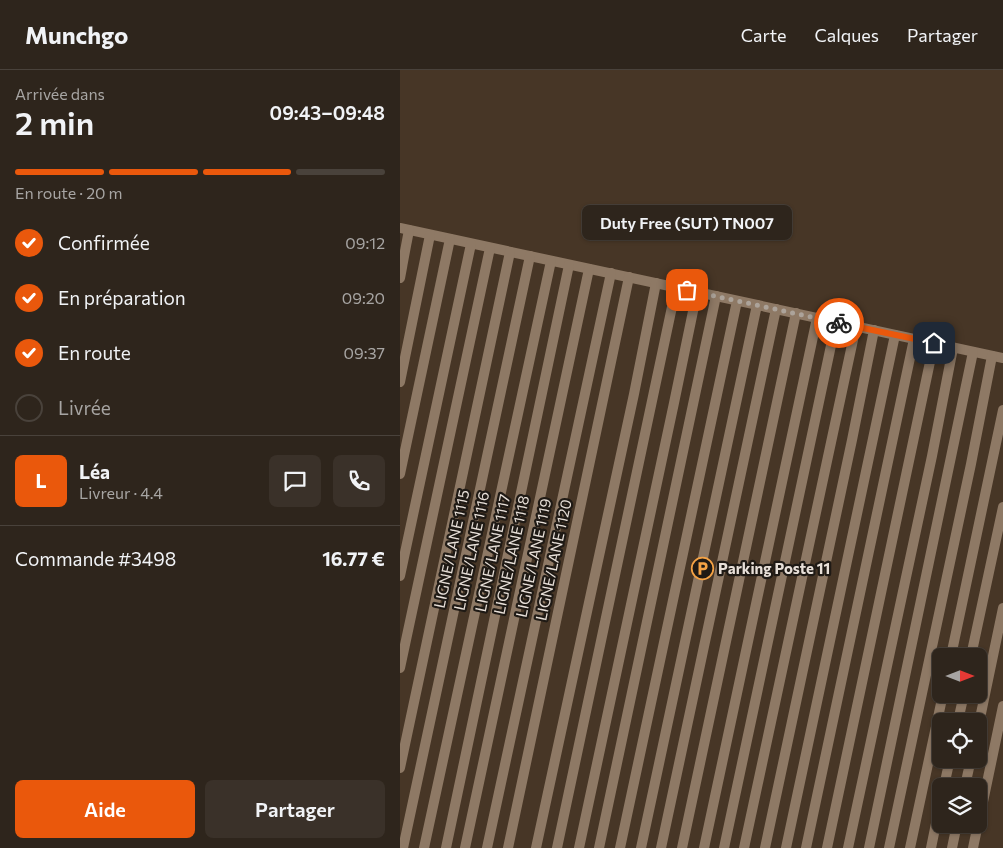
<!DOCTYPE html>
<html lang="fr">
<head>
<meta charset="utf-8">
<style>
  :root { --surface:#2e251c; --page:#3a3129; --text:#f1f3f6; --muted:#a7a5a3; --line:#49423b; --accent:#ea580c }
  body { margin:0; font-family:Commissioner,sans-serif; background:var(--page); color:var(--text); height:100vh; display:flex; flex-direction:column; font-size:19px; white-space:nowrap }
  * { box-sizing:border-box; margin:0 }
  p { font-size:16px; color:var(--muted) }
  .icon { flex:none; width:28px; height:28px; fill:none; stroke:currentColor; stroke-width:2; stroke-linecap:round; stroke-linejoin:round }
  .map { position:relative; flex:1; overflow:hidden }
  .side { display:flex; flex-direction:column; background:var(--surface); width:400px }
  .side>* { flex:none }
  .needle { width:32px; rotate:90deg }
  .buttons { position:absolute; left:532px; top:578px; display:grid; gap:10px }
  .buttons a { display:grid; place-items:center; width:55px; height:55px; border-radius:8px; background:var(--surface); box-shadow:0 1px 4px #0004,0 0 0 1px var(--line); font-size:25px }
  .pin { position:absolute; display:grid; place-items:center; width:42px; height:42px; color:#fff; margin:-21px; border-radius:10px; box-shadow:0 2px 8px #0006 }
  .courier { position:absolute; display:grid; place-items:center; width:50px; height:50px; margin:-25px; border:4px solid #ea580c; border-radius:50%; background:#fff; color:#222; box-shadow:0 1px 6px #0007 }
  .bubble { position:absolute; height:35px; border-radius:8px; background:var(--surface); box-shadow:0 1px 4px #0004,0 0 0 1px var(--line); font-size:16px; font-weight:600; line-height:35px; text-align:center }
  .head em { font-style:normal; font-weight:600 }
  .head div { display:flex; flex-direction:column-reverse }
  .head { display:flex; align-items:center; justify-content:space-between; height:85px; padding:0 15px }
  h1 { font-size:32px; font-weight:600; line-height:38px }
  .bar { display:grid; grid-template-columns:repeat(4,1fr); gap:8px 5px; align-content:center; height:60px; padding:0 15px }
  .bar i { height:6px; border-radius:4px; background:var(--line) }
  .bar .selected { background:var(--accent) }
  .bar p { grid-column:span 4 }
  .line { display:flex; align-items:center; gap:12px; padding:0 15px; border-top:1px solid var(--line) }
  .line div { flex:1 }
  .round { display:grid; place-items:center; flex:none; width:52px; height:52px; border-radius:8px; background:var(--page) }
  ol { padding:0 15px; list-style:none }
  li { display:flex; align-items:center; gap:15px; height:55px }
  li p { margin-inline-start:auto }
  li .icon { padding:5px; border-radius:50%; background:var(--accent); color:#fff; stroke-width:4 }
  li:last-child { color:var(--muted) }
  li i { width:28px; height:28px; border:2px solid var(--line); border-radius:50% }
  .action { display:flex; gap:10px; margin-top:auto; padding:10px 15px }
  .action a { flex:1; height:58px; border-radius:8px; background:var(--accent); color:#fff; font-size:20px; font-weight:600; line-height:58px; text-align:center }
  .action a+a { background:var(--page); color:var(--text) }
  header { display:flex; align-items:center; gap:30px; box-sizing:border-box; height:70px; padding:0 25px; background:var(--surface); border-bottom:1px solid var(--line) }
  header strong { font-size:24px }
  nav { display:flex; gap:28px; margin-inline-start:auto; font-size:18px }
  main { display:flex; flex:1; min-height:0 }
  .map>svg:first-child { display:block }
</style>
</head>
<body>
<header>
<strong>Munchgo</strong>
<nav><a>Carte</a><a>Calques</a><a>Partager</a></nav>
</header>
<main>
<section class="side">
<div class="head"><div><h1>2 min</h1><p>Arrivée dans</p></div><em>09:43–09:48</em></div>
<div class="bar"><i class="selected"></i><i class="selected"></i><i class="selected"></i><i></i><p>En route · 20 m</p></div>
<ol>
<li><svg class="icon" aria-label="check" viewBox="0 0 24 24"><path d="M5 12l5 5 9-10"/></svg>Confirmée<p>09:12</p></li>
<li><svg class="icon" aria-label="check" viewBox="0 0 24 24"><path d="M5 12l5 5 9-10"/></svg>En préparation<p>09:20</p></li>
<li><svg class="icon" aria-label="check" viewBox="0 0 24 24"><path d="M5 12l5 5 9-10"/></svg>En route<p>09:37</p></li>
<li><i></i>Livrée</li>
</ol>
<div class="line" style="height:90px"><b class="round" style="background:var(--accent);color:#fff">L</b><div><b>Léa</b><p>Livreur · 4.4</p></div><a class="round"><svg class="icon" aria-label="chat" viewBox="0 0 24 24"><path d="M4 5h16v11H9l-5 4z"/></svg></a><a class="round"><svg class="icon" aria-label="phone" viewBox="0 0 24 24"><path d="M5 4h4l2 5-3 2q2 4 5 5l2-3 5 2v4C11 20 4 13 5 4z"/></svg></a></div>
<div class="line" style="height:65px"><div>Commande #3498</div><b>16.77 €</b></div>
<div class="action"><a>Aide</a><a>Partager</a></div>
</section>
<div class="map">
<svg width="603" height="778" viewBox="0 0 603 778">
  <rect width="100%" height="100%" fill="#3d3126"/>
  <path fill="#473626" fill-rule="evenodd" d="M 0,0 L 603,0 L 603,778 L 0,778 ZM 541,586 L 579,586 L 579,624 L 541,624 ZM 541,651 L 579,651 L 579,689 L 541,689 ZM 541,716 L 579,716 L 579,754 L 541,754 Z"/>
  <g fill="none" stroke-linecap="round" stroke-linejoin="round">
    <g stroke="#8e7965" stroke-width="10">
      <path d="M 0,158 L 603,288"/>
      <path d="M 0,208 L 9,160"/>
      <path d="M 0,312 L 30,165"/>
      <path d="M 0,404 L 50,169"/>
      <path d="M 0,506 L 71,174"/>
      <path d="M 551,586 L 603,340"/>
      <path d="M 571,586 L 603,437"/>
      <path d="M 0,598 L 90,178"/>
      <path d="M 558,651 L 564,624"/>
      <path d="M 579,653 L 603,538"/>
      <path d="M 0,698 L 110,182"/>
      <path d="M 544,716 L 550,689"/>
      <path d="M 565,716 L 571,689"/>
      <path d="M 579,751 L 603,636"/>
      <path d="M 3,778 L 130,186"/>
      <path d="M 24,778 L 151,191"/>
      <path d="M 46,778 L 169,195"/>
      <path d="M 65,778 L 189,199"/>
      <path d="M 87,778 L 211,203"/>
      <path d="M 108,778 L 229,207"/>
      <path d="M 136,778 L 234,324 L 256,213"/>
      <path d="M 157,778 L 276,218"/>
      <path d="M 179,778 L 274,333 L 297,222"/>
      <path d="M 199,778 L 316,226"/>
      <path d="M 220,778 L 337,231"/>
      <path d="M 241,778 L 357,235"/>
      <path d="M 261,778 L 376,239"/>
      <path d="M 282,778 L 396,243"/>
      <path d="M 304,778 L 417,248"/>
      <path d="M 324,778 L 436,252"/>
      <path d="M 344,778 L 456,256"/>
      <path d="M 365,778 L 452,370 L 474,260"/>
      <path d="M 386,778 L 495,265"/>
      <path d="M 406,778 L 514,269"/>
      <path d="M 427,778 L 534,273"/>
      <path d="M 448,778 L 532,386 L 553,278"/>
      <path d="M 469,778 L 573,282"/>
      <path d="M 489,778 L 571,394 L 592,286"/>
      <path d="M 510,778 L 543,624"/>
      <path d="M 531,778 L 541,729"/>
      <path d="M 552,778 L 557,754"/>
      <path d="M 573,778 L 578,754"/>
    </g>
  </g>
  <g fill="none" stroke-linecap="round" stroke-linejoin="round">
    <path stroke="#aca39a" stroke-width="5" stroke-dasharray="0 9" d="M 287,220 L 439,253"/>
    <path stroke="#ea580c" stroke-width="6" d="M 439,253 L 534,273"/>
  </g>
  <defs>
    <symbol id="parking-ring" viewBox="-11 -11 22 22"><circle r="9.5" fill="#1f1a15" stroke="#f5a345" stroke-width="1.5"/><path d="M-3.5-5.5H1a3.5 3.5 0 0 1 0 7H-1V5.5H-3.5ZM-1-3.4V-.6H.8a1.4 1.4 0 0 0 0-2.8Z" fill="#f5a345"/></symbol>
  </defs>
  <g fill-rule="evenodd">
    <use href="#parking-ring" x="290" y="486" width="25" height="25"/>
  </g>
  <g text-anchor="middle" stroke-width="4.5" stroke-linejoin="round" paint-order="stroke">
    <g font-size="15" fill="#e8e0d9" stroke="#1f1a15">
      <text transform="translate(52 479) rotate(-78)" y="5">LIGNE/LANE 1115</text>
      <text transform="translate(72 481) rotate(-78)" y="5">LIGNE/LANE 1116</text>
      <text transform="translate(93 483) rotate(-78)" y="5">LIGNE/LANE 1117</text>
      <text transform="translate(112 485) rotate(-78)" y="5">LIGNE/LANE 1118</text>
      <text transform="translate(134 488) rotate(-78)" y="5">LIGNE/LANE 1119</text>
      <text transform="translate(154 490) rotate(-78)" y="5">LIGNE/LANE 1120</text>
    </g>
    <g font-size="15" font-weight="bold" fill="#e8e0d9" stroke="#1f1a15" text-anchor="start">
      <text x="318" y="504">Parking Poste 11</text>
    </g>
  </g>
</svg>
<div class="buttons">
<a><svg class="needle" viewBox="-14 -14 28 28"><path d="M0-13l5 13h-10z" fill="#e53935"/><path d="M0 13l5-13h-10z" fill="#a7a5a3"/></svg></a>
<a><svg class="icon" aria-label="locate" viewBox="0 0 24 24"><circle cx="12" cy="12" r="6"/><path d="M12 2v4M12 18v4M2 12h4M18 12h4"/></svg></a>
<a><svg class="icon" aria-label="layers" viewBox="0 0 24 24"><path d="M12 4l9 5-9 5-9-5zM3 14l9 5 9-5"/></svg></a>
</div>
<div class="pin" style="left:287px;top:220px;background:#ea580c"><svg class="icon" aria-label="bag" viewBox="0 0 24 24"><path d="M5 8h14l-1 12H6zM9 8a3 3 0 0 1 6 0"/></svg></div>
<div class="pin" style="left:534px;top:273px;background:#1f2937"><svg class="icon" aria-label="home" viewBox="0 0 24 24"><path d="M3 11l9-7 9 7M6 9v11h12V9"/></svg></div>
<div class="courier" style="left:439px;top:253px"><svg class="icon" aria-label="bike" viewBox="0 0 24 24"><circle cx="6" cy="16" r="4"/><circle cx="18" cy="16" r="4"/><path d="M6 16l4-8h5l3 8M10 8l3 8H6M13 5h3"/></svg></div>
<div class="bubble" style="left:182px;top:135px;width:210px">Duty Free (SUT) TN007</div>
</div>
</main>
</body>
</html>
